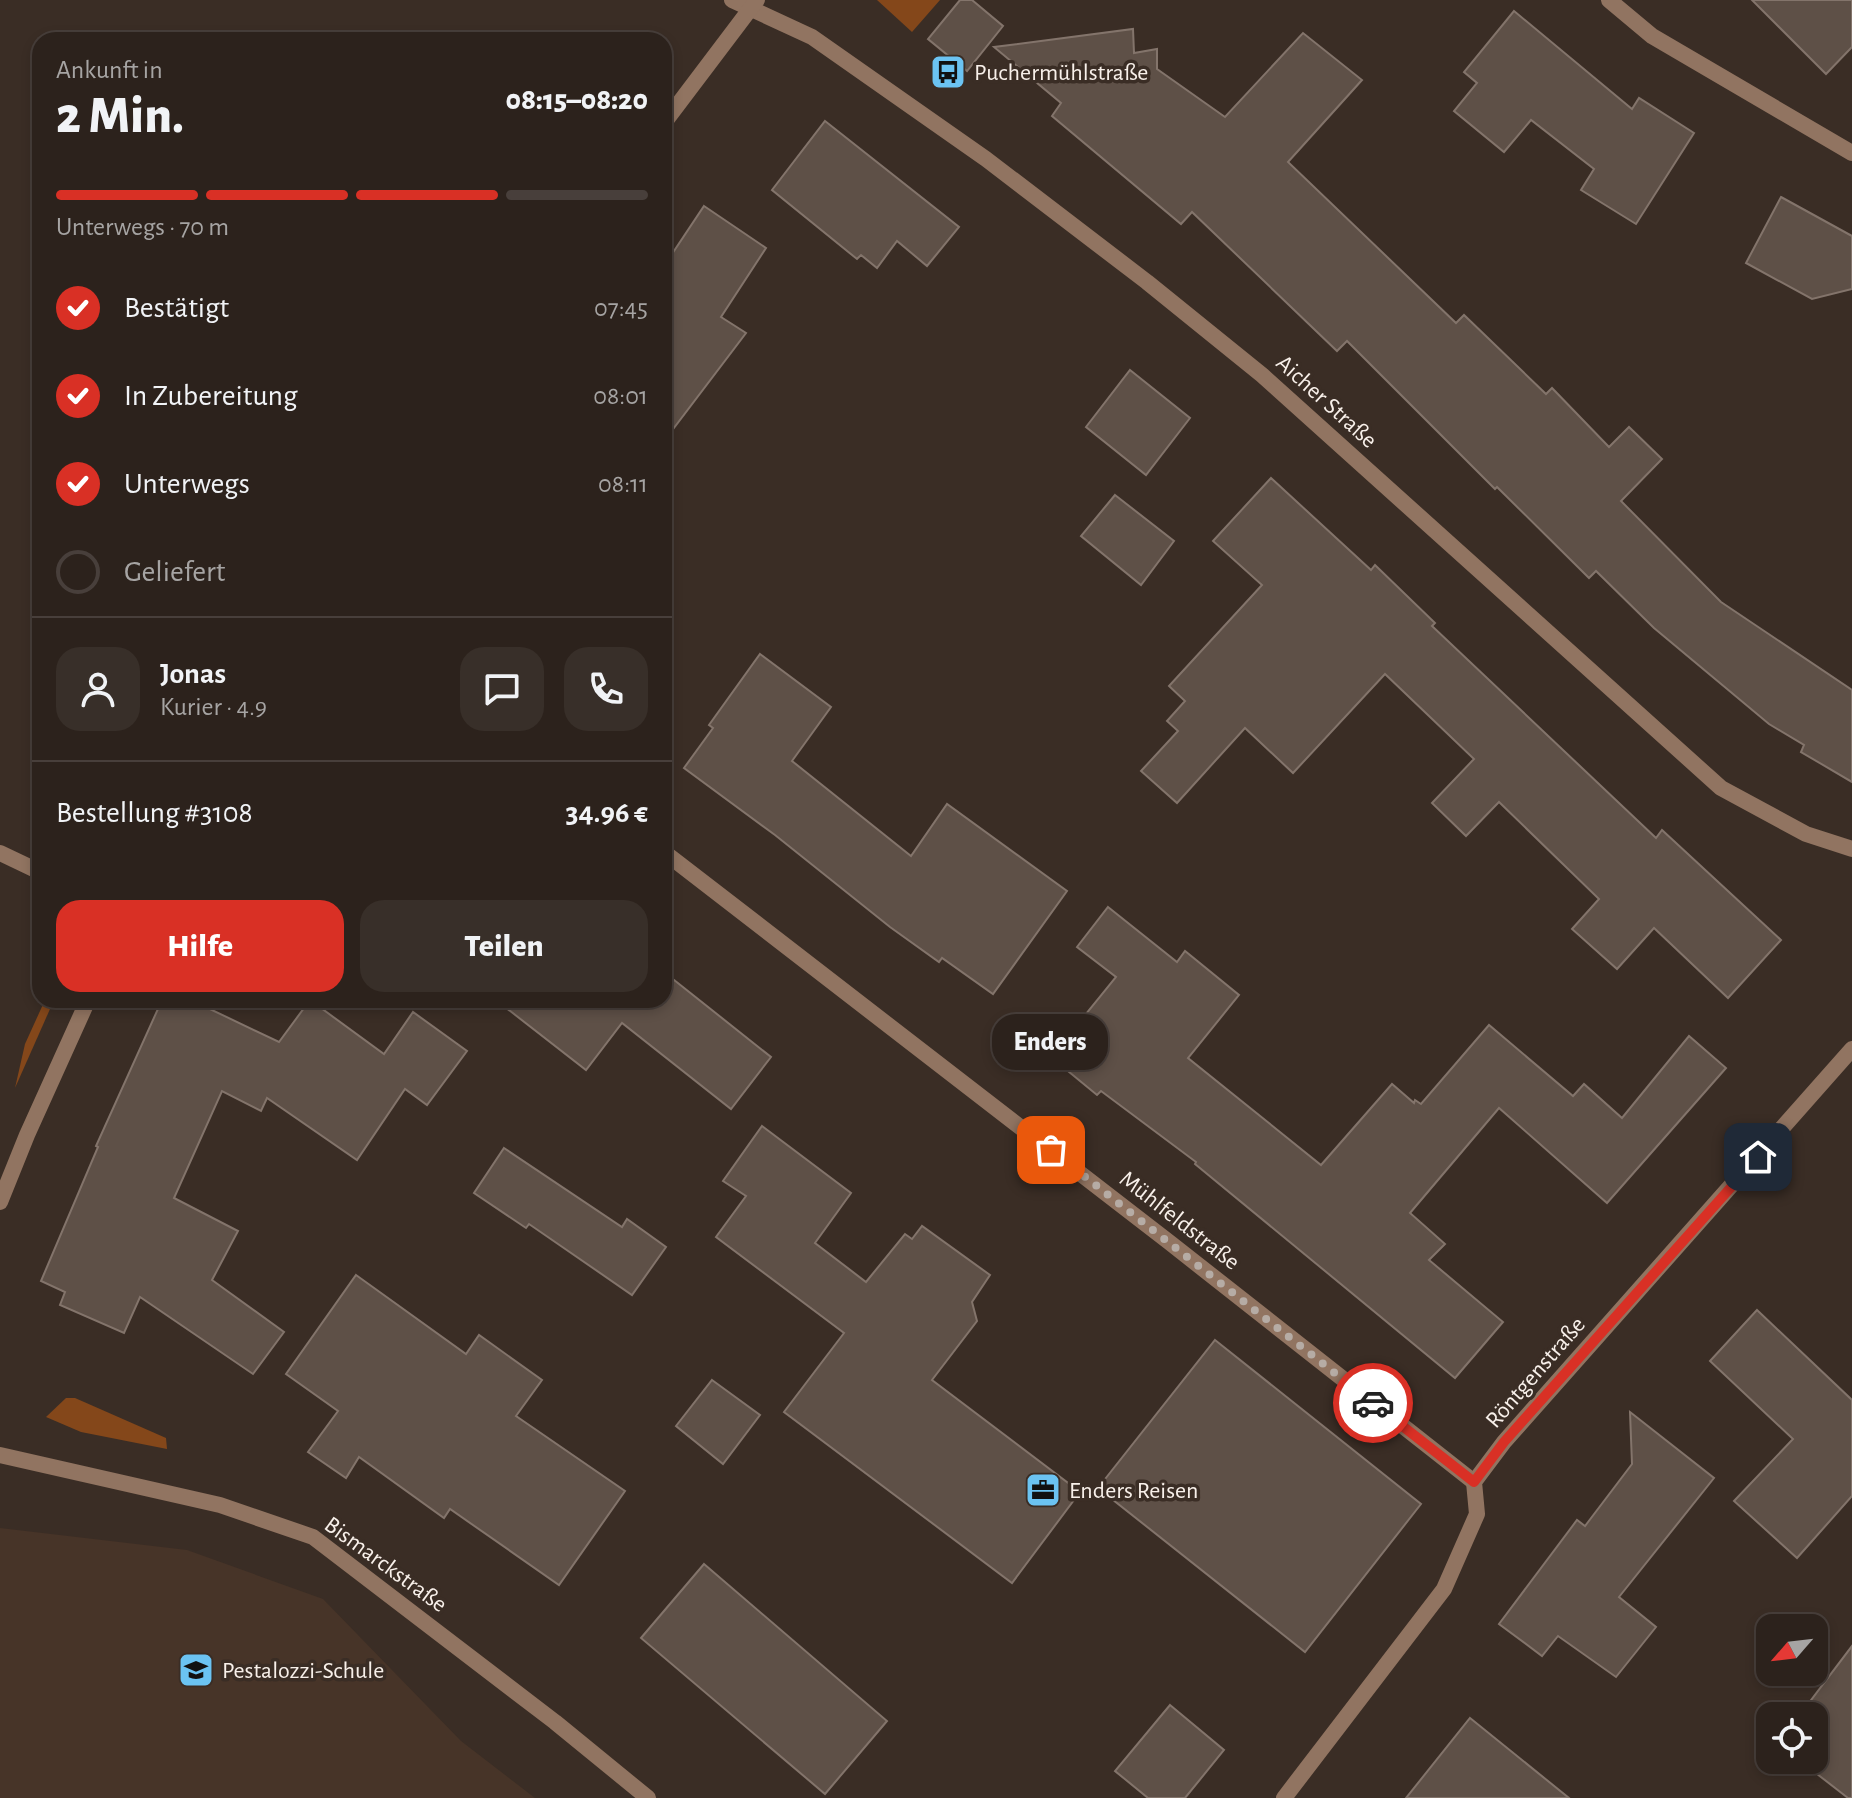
<!DOCTYPE html>
<html lang="de">
<head>
<meta charset="utf-8">
<style>
  :root { --surface:#2c221c; --page:#382f29; --text:#f1f3f6; --muted:#a6a4a3; --line:#483f3b; --accent:#d93025 }
  body { margin:0; font-family:"Alegreya Sans",sans-serif; background:var(--page); color:var(--text); height:100vh; display:flex; flex-direction:column; font-size:30px; white-space:nowrap }
  * { box-sizing:border-box; margin:0 }
  p { font-size:26px; color:var(--muted) }
  .icon { flex:none; width:44px; height:44px; fill:none; stroke:currentColor; stroke-width:2; stroke-linecap:round; stroke-linejoin:round }
  .map { position:relative; flex:1; overflow:hidden }
  .panel { position:absolute; left:32px; top:32px; width:640px; height:976px; display:flex; flex-direction:column; background:var(--surface); border-radius:24px; box-shadow:0 4px 12px #0003,0 0 0 2px var(--line) }
  .panel>* { flex:none }
  .needle { width:52px; rotate:242deg }
  .buttons { position:absolute; left:1756px; top:1614px; display:grid; gap:16px }
  .buttons a { display:grid; place-items:center; width:72px; height:72px; border-radius:16px; background:var(--surface); box-shadow:0 4px 12px #0003,0 0 0 2px var(--line); font-size:40px }
  .pin { position:absolute; display:grid; place-items:center; width:68px; height:68px; color:#fff; margin:-34px; border-radius:16px; box-shadow:0 4px 12px #0006 }
  .courier { position:absolute; display:grid; place-items:center; width:80px; height:80px; margin:-40px; border:6px solid #d93025; border-radius:50%; background:#fff; color:#222; box-shadow:0 2px 10px #0007 }
  .bubble { position:absolute; height:56px; border-radius:24px; background:var(--surface); box-shadow:0 4px 12px #0003,0 0 0 2px var(--line); font-size:26px; font-weight:800; line-height:56px; text-align:center }
  .summary em { font-style:normal; font-weight:800 }
  .summary div { display:flex; flex-direction:column-reverse }
  .summary { display:flex; align-items:center; justify-content:space-between; height:136px; padding:0 24px }
  h1 { font-size:52px; font-weight:800; line-height:60px }
  .bar { display:grid; grid-template-columns:repeat(4,1fr); gap:12px 8px; align-content:center; height:96px; padding:0 24px }
  .bar i { height:10px; border-radius:6px; background:var(--line) }
  .bar .current { background:var(--accent) }
  .bar p { grid-column:span 4 }
  .line { display:flex; align-items:center; gap:20px; padding:0 24px; border-top:2px solid var(--line) }
  .line div { flex:1 }
  .round { display:grid; place-items:center; flex:none; width:84px; height:84px; border-radius:24px; background:var(--page) }
  ol { padding:0 24px; list-style:none }
  li { display:flex; align-items:center; gap:24px; height:88px }
  li p { margin-inline-start:auto }
  li .icon { padding:8px; border-radius:50%; background:var(--accent); color:#fff; stroke-width:4 }
  li:last-child { color:var(--muted) }
  li i { width:44px; height:44px; border:4px solid var(--line); border-radius:50% }
  .primary-button { display:flex; gap:16px; margin-top:auto; padding:16px 24px }
  .primary-button a { flex:1; height:92px; border-radius:24px; background:var(--accent); color:#fff; font-size:32px; font-weight:800; line-height:92px; text-align:center }
  .primary-button a+a { background:var(--page); color:var(--text) }
  .map>svg:first-child { display:block }
</style>
</head>
<body>
<div class="map">
<svg width="1852" height="1798" viewBox="0 0 1852 1798">
  <rect width="100%" height="100%" fill="#3a2d25"/>
  <path fill="#473428" d="M 0,1528 L 187,1550 L 323,1599 L 461,1741 L 535,1798 L 0,1798 Z"/>
  <g fill="#84471a">
    <path d="M 877,0 L 940,0 L 912,32 Z"/>
    <path d="M 45,1000 L 54,1000 L 15,1088 L 25,1044 Z"/>
    <path d="M 66,1398 L 75,1398 L 166,1438 L 167,1449 L 81,1432 L 46,1417 Z"/>
  </g>
  <g fill="#5e5047" stroke="#83746b" stroke-width="2">
    <path d="M 960,0 L 972,0 L 1003,26 L 967,71 L 928,39 Z"/>
    <path d="M 1752,0 L 1852,0 L 1852,47 L 1826,74 Z"/>
    <path d="M 1514,11 L 1632,109 L 1639,98 L 1694,133 L 1636,224 L 1581,190 L 1594,169 L 1531,120 L 1504,152 L 1454,111 L 1477,83 L 1464,72 Z"/>
    <path d="M 1133,29 L 1134,53 L 1157,49 L 1157,69 L 1225,117 L 1303,33 L 1362,80 L 1288,162 L 1456,323 L 1464,315 L 1546,394 L 1552,388 L 1609,447 L 1629,427 L 1662,459 L 1621,501 L 1721,602 L 1852,690 L 1852,782 L 1801,752 L 1804,745 L 1769,724 L 1654,628 L 1596,571 L 1589,578 L 1497,487 L 1495,489 L 1347,341 L 1337,351 L 1192,212 L 1181,224 L 1052,116 L 1061,103 L 994,47 Z"/>
    <path d="M 825,121 L 959,227 L 927,266 L 897,241 L 877,268 L 861,255 L 857,259 L 772,190 Z"/>
    <path d="M 1781,197 L 1852,236 L 1852,289 L 1812,299 L 1746,263 Z"/>
    <path d="M 704,206 L 766,248 L 721,317 L 746,333 L 664,441 L 664,266 Z"/>
    <path d="M 1130,370 L 1190,418 L 1146,475 L 1086,427 Z"/>
    <path d="M 1271,478 L 1371,570 L 1375,565 L 1435,623 L 1432,626 L 1656,838 L 1662,830 L 1781,940 L 1728,998 L 1654,928 L 1617,969 L 1572,929 L 1599,899 L 1499,802 L 1466,836 L 1432,803 L 1474,759 L 1385,674 L 1293,773 L 1245,728 L 1177,803 L 1141,771 L 1178,731 L 1167,721 L 1185,701 L 1169,686 L 1262,585 L 1213,541 Z"/>
    <path d="M 1115,495 L 1174,541 L 1141,585 L 1081,536 Z"/>
    <path d="M 760,654 L 831,707 L 792,761 L 911,856 L 947,804 L 1067,891 L 993,994 L 942,958 L 939,962 L 890,927 L 775,835 L 684,768 L 713,728 L 709,725 Z"/>
    <path d="M 1108,907 L 1177,962 L 1185,951 L 1239,995 L 1188,1058 L 1321,1165 L 1392,1084 L 1414,1103 L 1415,1100 L 1421,1104 L 1489,1025 L 1573,1096 L 1584,1084 L 1622,1118 L 1689,1036 L 1726,1068 L 1607,1203 L 1499,1108 L 1410,1213 L 1445,1244 L 1429,1260 L 1503,1322 L 1455,1378 L 1195,1164 L 1196,1162 L 1101,1091 L 1097,1095 L 1051,1057 L 1116,977 L 1077,947 Z"/>
    <path d="M 664,972 L 771,1057 L 731,1109 L 622,1023 L 586,1070 L 496,1000 L 664,1000 Z"/>
    <path d="M 162,1000 L 191,1000 L 279,1042 L 310,1000 L 384,1054 L 413,1012 L 467,1051 L 427,1105 L 405,1089 L 357,1160 L 267,1098 L 261,1111 L 222,1091 L 174,1198 L 238,1231 L 212,1280 L 284,1332 L 253,1374 L 140,1297 L 124,1333 L 60,1305 L 65,1292 L 41,1281 L 98,1147 L 96,1146 Z"/>
    <path d="M 762,1126 L 851,1193 L 815,1243 L 866,1282 L 905,1234 L 912,1239 L 922,1226 L 990,1275 L 972,1302 L 977,1321 L 932,1380 L 1080,1492 L 1012,1583 L 784,1412 L 844,1333 L 716,1237 L 746,1196 L 723,1181 Z"/>
    <path d="M 504,1148 L 622,1227 L 627,1219 L 666,1247 L 632,1295 L 529,1224 L 526,1228 L 474,1193 Z"/>
    <path d="M 356,1275 L 466,1354 L 479,1335 L 542,1380 L 516,1416 L 625,1491 L 559,1585 L 450,1509 L 444,1518 L 359,1457 L 346,1478 L 308,1452 L 338,1411 L 286,1374 Z"/>
    <path d="M 1757,1310 L 1852,1400 L 1852,1496 L 1797,1558 L 1734,1501 L 1793,1439 L 1710,1361 Z"/>
    <path d="M 1215,1340 L 1421,1504 L 1305,1652 L 1098,1488 Z"/>
    <path d="M 712,1380 L 760,1415 L 723,1464 L 676,1426 Z"/>
    <path d="M 1630,1412 L 1714,1478 L 1619,1597 L 1656,1627 L 1616,1677 L 1558,1636 L 1542,1656 L 1499,1624 L 1577,1520 L 1585,1526 L 1632,1464 Z"/>
    <path d="M 704,1564 L 887,1721 L 825,1794 L 641,1638 Z"/>
    <path d="M 1852,1646 L 1852,1798 L 1848,1798 L 1799,1760 L 1814,1760 L 1814,1716 L 1799,1716 Z"/>
    <path d="M 1170,1705 L 1224,1750 L 1185,1798 L 1148,1798 L 1115,1771 Z"/>
    <path d="M 1470,1718 L 1569,1798 L 1406,1798 Z"/>
  </g>
  <g fill="none" stroke-linecap="round" stroke-linejoin="round">
    <g stroke="#917461" stroke-width="16">
      <path d="M 732,0 L 812,37 L 986,159 L 1147,282 L 1262,375 L 1721,788 L 1806,834 L 1852,849"/>
      <path d="M 1609,0 L 1652,36 L 1852,153"/>
      <path d="M 664,123 L 757,0"/>
      <path d="M 664,852 L 1169,1242 L 1474,1482"/>
      <path d="M 0,853 L 40,872"/>
      <path d="M 0,1202 L 27,1135 L 88,1000"/>
      <path d="M 0,1455 L 220,1505 L 313,1537 L 555,1722 L 648,1798"/>
      <path d="M 1284,1798 L 1444,1589 L 1477,1514 L 1474,1482 L 1504,1442 L 1852,1049"/>
    </g>
  </g>
  <g fill="none" stroke-linecap="round" stroke-linejoin="round">
    <path stroke="#b6aca5" stroke-width="8" stroke-dasharray="0 14.4" d="M 1051,1150 L 1373,1403"/>
    <path stroke="#d93025" stroke-width="10" d="M 1373,1403 L 1474,1482 L 1504,1442 L 1758,1157"/>
  </g>
  <defs>
    <symbol id="bus-square" viewBox="-11 -11 22 22"><rect x="-9" y="-9" width="18" height="18" rx="4" fill="#6bc3f2" stroke="#3a2d25"/><path d="M-5-6H5V4H4V6H2V4H-2V6H-4V4H-5ZM-3.5-4V0h7V-4ZM-3.5 1.2v1.5H-2V1.2ZM2 1.2v1.5H3.5V1.2Z" fill="#111"/></symbol>
    <symbol id="office-square" viewBox="-11 -11 22 22"><rect x="-9" y="-9" width="18" height="18" rx="4" fill="#6bc3f2" stroke="#3a2d25"/><path d="M-6-3h4V-5.5h4V-3h4V5H-6ZM-1-4.5V-3h2v-1.5ZM-6 0V1H6V0Z" fill="#111"/></symbol>
    <symbol id="school-square" viewBox="-11 -11 22 22"><rect x="-9" y="-9" width="18" height="18" rx="4" fill="#6bc3f2" stroke="#3a2d25"/><path d="M0-5L7-2L0 1L-7-2ZM-4 1L0 2.5L4 1V4Q0 6-4 4Z" fill="#111"/></symbol>
  </defs>
  <g fill-rule="evenodd">
    <use href="#bus-square" x="928" y="52" width="40" height="40"/>
    <use href="#office-square" x="1023" y="1470" width="40" height="40"/>
    <use href="#school-square" x="176" y="1650" width="40" height="40"/>
  </g>
  <g text-anchor="middle" stroke-width="7" stroke-linejoin="round" paint-order="stroke">
    <g font-size="24" fill="#f8f0ea" stroke="#3a2d25" text-anchor="start">
      <text x="974" y="80">Puchermühlstraße</text>
      <text x="1069" y="1498">Enders Reisen</text>
      <text x="222" y="1678">Pestalozzi-Schule</text>
    </g>
    <g font-size="24" fill="#f8f0ea" stroke="#3a2d25">
      <text transform="translate(1327 401) rotate(42)" y="8">Aicher Straße</text>
      <text transform="translate(1180 1220) rotate(38)" y="8">Mühlfeldstraße</text>
      <text transform="translate(1535 1372) rotate(-49)" y="8">Röntgenstraße</text>
      <text transform="translate(386 1564) rotate(36)" y="8">Bismarckstraße</text>
    </g>
  </g>
</svg>
<div class="buttons">
<a><svg class="needle" viewBox="-14 -14 28 28"><path d="M0-13l5 13h-10z" fill="#e53935"/><path d="M0 13l5-13h-10z" fill="#a6a4a3"/></svg></a>
<a><svg class="icon" aria-label="locate" viewBox="0 0 24 24"><circle cx="12" cy="12" r="6"/><path d="M12 2v4M12 18v4M2 12h4M18 12h4"/></svg></a>
</div>
<div class="pin" style="left:1051px;top:1150px;background:#ea580c"><svg class="icon" aria-label="bag" viewBox="0 0 24 24"><path d="M5 8h14l-1 12H6zM9 8a3 3 0 0 1 6 0"/></svg></div>
<div class="pin" style="left:1758px;top:1157px;background:#1f2937"><svg class="icon" aria-label="home" viewBox="0 0 24 24"><path d="M3 11l9-7 9 7M6 9v11h12V9"/></svg></div>
<div class="courier" style="left:1373px;top:1403px"><svg class="icon" aria-label="car" viewBox="0 0 24 24"><path d="M5 17H2v-5l4-1 3-4h7l3 4 3 1v5h-3M9 17h6M6 11h13"/><circle cx="7" cy="17" r="2"/><circle cx="17" cy="17" r="2"/></svg></div>
<div class="bubble" style="left:992px;top:1014px;width:116px">Enders</div>
<section class="panel">
<div class="summary"><div><h1>2 Min.</h1><p>Ankunft in</p></div><em>08:15–08:20</em></div>
<div class="bar"><i class="current"></i><i class="current"></i><i class="current"></i><i></i><p>Unterwegs · 70 m</p></div>
<ol>
<li><svg class="icon" aria-label="check" viewBox="0 0 24 24"><path d="M5 12l5 5 9-10"/></svg>Bestätigt<p>07:45</p></li>
<li><svg class="icon" aria-label="check" viewBox="0 0 24 24"><path d="M5 12l5 5 9-10"/></svg>In Zubereitung<p>08:01</p></li>
<li><svg class="icon" aria-label="check" viewBox="0 0 24 24"><path d="M5 12l5 5 9-10"/></svg>Unterwegs<p>08:11</p></li>
<li><i></i>Geliefert</li>
</ol>
<div class="line" style="height:144px"><a class="round"><svg class="icon" aria-label="person" viewBox="0 0 24 24"><circle cx="12" cy="8" r="4"/><path d="M4 21q1-7 8-7t8 7"/></svg></a><div><b>Jonas</b><p>Kurier · 4.9</p></div><a class="round"><svg class="icon" aria-label="chat" viewBox="0 0 24 24"><path d="M4 5h16v11H9l-5 4z"/></svg></a><a class="round"><svg class="icon" aria-label="phone" viewBox="0 0 24 24"><path d="M5 4h4l2 5-3 2q2 4 5 5l2-3 5 2v4C11 20 4 13 5 4z"/></svg></a></div>
<div class="line" style="height:104px"><div>Bestellung #3108</div><b>34.96 €</b></div>
<div class="primary-button"><a>Hilfe</a><a>Teilen</a></div>
</section>
</div>
</body>
</html>
